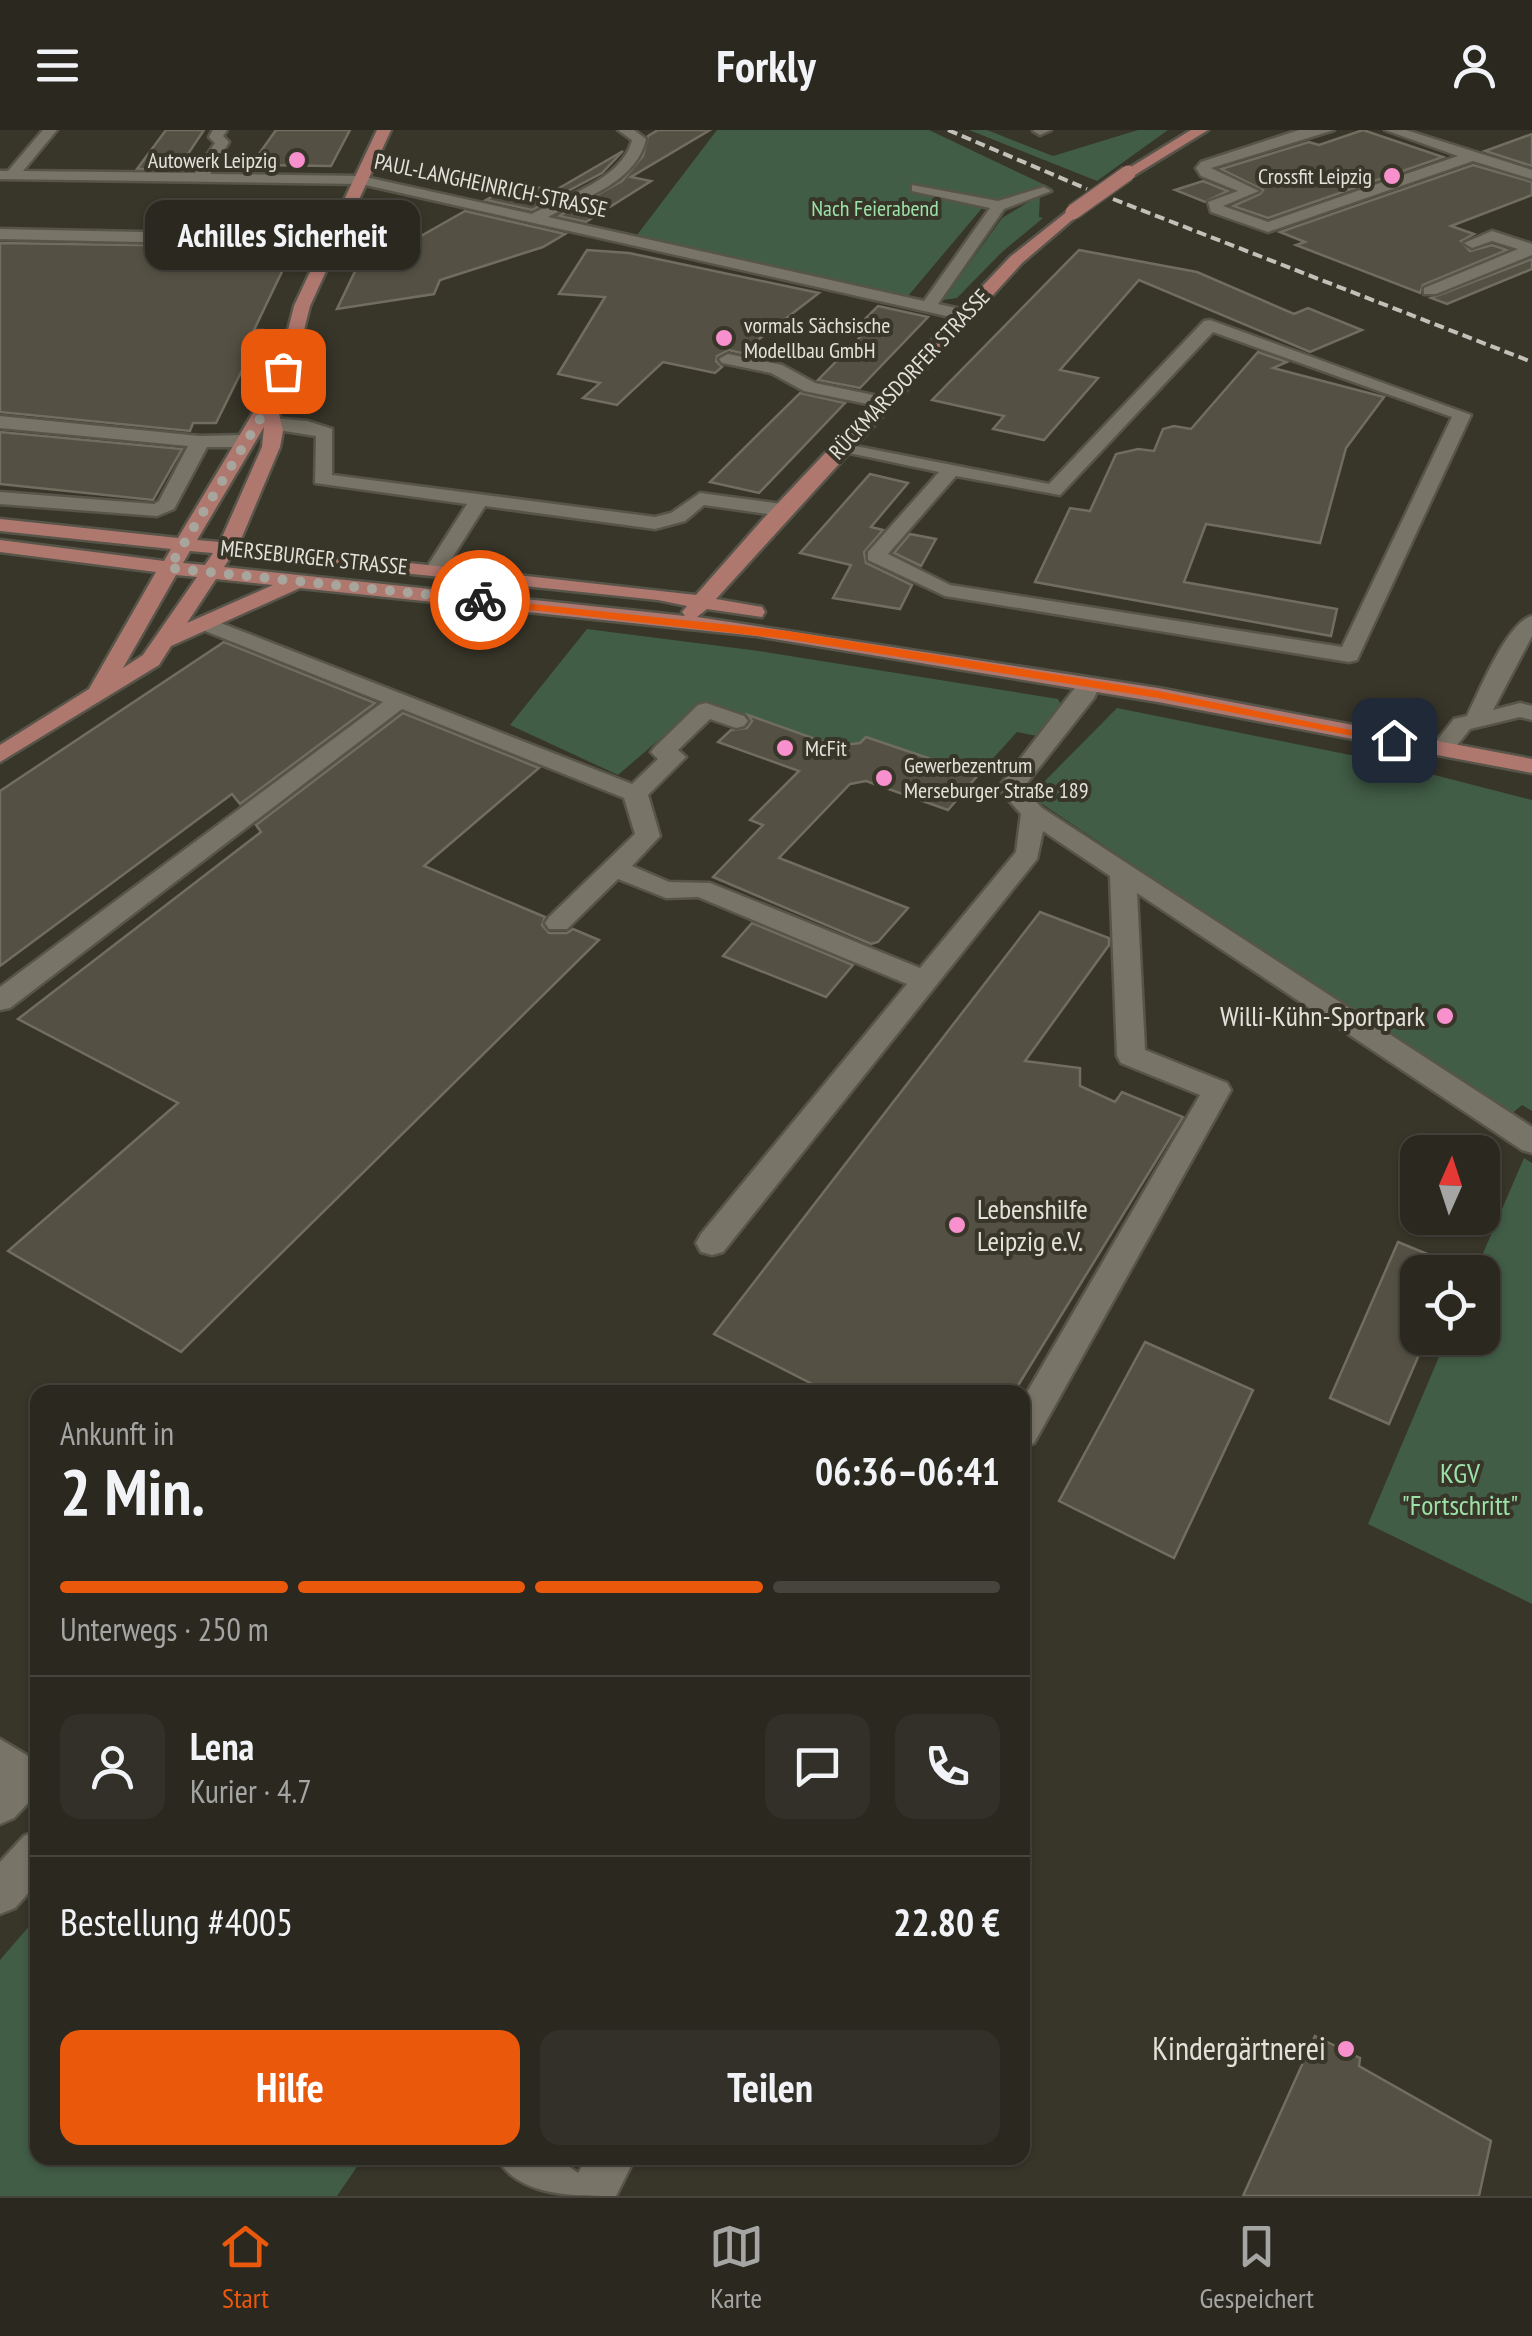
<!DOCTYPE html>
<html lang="de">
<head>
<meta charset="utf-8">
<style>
  :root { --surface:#2a281f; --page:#323028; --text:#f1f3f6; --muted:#a5a6a4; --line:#46443d; --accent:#ea580c }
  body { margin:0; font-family:"PT Sans Narrow",sans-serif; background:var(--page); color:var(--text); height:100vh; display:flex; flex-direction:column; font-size:38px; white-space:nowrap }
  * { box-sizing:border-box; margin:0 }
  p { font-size:32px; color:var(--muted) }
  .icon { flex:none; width:55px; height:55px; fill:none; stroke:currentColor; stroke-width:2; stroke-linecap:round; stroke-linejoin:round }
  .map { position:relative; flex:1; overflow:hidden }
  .side { position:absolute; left:30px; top:1255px; width:1000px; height:780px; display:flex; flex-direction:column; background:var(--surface); border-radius:20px; box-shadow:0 2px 8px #0004,0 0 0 2px var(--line) }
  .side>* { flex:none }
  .needle { width:65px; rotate:3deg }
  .fabs { position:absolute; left:1400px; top:1005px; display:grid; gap:20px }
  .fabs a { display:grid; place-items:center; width:100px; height:100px; border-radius:20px; background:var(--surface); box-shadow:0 2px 8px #0004,0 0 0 2px var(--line); font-size:50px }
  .pin { position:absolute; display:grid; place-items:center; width:85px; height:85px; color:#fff; margin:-42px; border-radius:20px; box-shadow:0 5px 15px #0006 }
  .courier { position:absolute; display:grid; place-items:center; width:100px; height:100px; margin:-50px; border:8px solid #ea580c; border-radius:50%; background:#fff; color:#222; box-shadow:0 2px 12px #0007 }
  .bubble { position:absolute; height:70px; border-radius:20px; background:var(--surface); box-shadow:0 2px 8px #0004,0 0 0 2px var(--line); font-size:32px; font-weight:700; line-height:70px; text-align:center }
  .head em { font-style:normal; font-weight:700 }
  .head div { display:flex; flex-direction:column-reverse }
  .head { display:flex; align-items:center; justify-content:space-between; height:170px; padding:0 30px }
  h1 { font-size:65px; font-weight:700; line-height:75px }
  .bar { display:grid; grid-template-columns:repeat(4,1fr); gap:15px 10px; align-content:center; height:120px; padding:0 30px }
  .bar i { height:12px; border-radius:8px; background:var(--line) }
  .bar .current { background:var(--accent) }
  .bar p { grid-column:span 4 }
  .line { display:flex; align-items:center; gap:25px; padding:0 30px; border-top:2px solid var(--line) }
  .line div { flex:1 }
  .round { display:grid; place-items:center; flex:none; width:105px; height:105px; border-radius:20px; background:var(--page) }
  .cta { display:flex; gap:20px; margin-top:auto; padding:20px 30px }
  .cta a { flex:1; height:115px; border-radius:20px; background:var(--accent); color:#fff; font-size:40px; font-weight:700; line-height:115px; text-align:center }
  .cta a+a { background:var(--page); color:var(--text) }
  header { display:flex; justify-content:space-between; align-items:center; height:130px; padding:0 30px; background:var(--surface); font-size:45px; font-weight:700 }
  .menu { display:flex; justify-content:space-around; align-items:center; height:140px; border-top:2px solid var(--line); background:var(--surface); font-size:28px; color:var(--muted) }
  .menu a { display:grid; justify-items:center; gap:5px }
  .menu .current { color:var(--accent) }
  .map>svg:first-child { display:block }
</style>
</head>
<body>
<header><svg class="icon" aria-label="menu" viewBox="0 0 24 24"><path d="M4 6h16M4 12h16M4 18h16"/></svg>Forkly<svg class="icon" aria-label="person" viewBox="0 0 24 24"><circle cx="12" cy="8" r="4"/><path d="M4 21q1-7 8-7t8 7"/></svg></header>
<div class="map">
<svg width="1532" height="2066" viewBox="0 0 1532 2066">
  <rect width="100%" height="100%" fill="#383529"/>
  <g fill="#415d46">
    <path d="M 717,0 L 929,0 L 1045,55 L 983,77 L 908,166 L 637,105 Z"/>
    <path d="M 969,0 L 987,0 L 1053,26 L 1138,0 L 1168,0 L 1097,51 Z"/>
    <path d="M 1040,65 L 1039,87 L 1043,88 L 1002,122 L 957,168 L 943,170 L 1002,88 Z"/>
    <path d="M 587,499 L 759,521 L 1058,569 L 1062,577 L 1037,606 L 1017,602 L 978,645 L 867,607 L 860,613 L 836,616 L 704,571 L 618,645 L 510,595 Z"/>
    <path d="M 1117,578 L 1380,631 L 1532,670 L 1532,981 L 1522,975 L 1509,986 L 1030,666 Z"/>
    <path d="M 1524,1028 L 1532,1033 L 1532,1474 L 1368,1394 L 1447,1208 L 1482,1208 L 1482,1142 L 1475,1142 Z"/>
    <path d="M 37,1787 L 38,2028 L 363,2028 L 337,2066 L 0,2066 L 0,1830 Z"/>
  </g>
  <g fill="#545144" stroke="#716e60" stroke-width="2.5">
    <path d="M 166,0 L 204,0 L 178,39 L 137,39 Z"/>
    <path d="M 276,0 L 350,0 L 331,36 L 251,35 Z"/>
    <path d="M 658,0 L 710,0 L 631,47 L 651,51 L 586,92 L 559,86 L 622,51 L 643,26 L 648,6 Z"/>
    <path d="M 1363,0 L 1443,27 L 1268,88 L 1233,76 L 1260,64 L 1263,60 L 1221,39 L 1309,12 L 1319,15 Z"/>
    <path d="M 1532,4 L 1532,36 L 1485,21 Z"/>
    <path d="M 623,21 L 602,43 L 532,80 L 486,70 L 518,53 L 554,61 Z"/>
    <path d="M 1473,35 L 1532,52 L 1532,65 L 1451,96 L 1474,104 L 1461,111 L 1470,121 L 1492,115 L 1507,120 L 1423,155 L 1420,163 L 1296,115 L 1305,112 L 1280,102 Z"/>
    <path d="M 1203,51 L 1228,61 L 1205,72 L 1175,60 Z"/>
    <path d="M 465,81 L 565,104 L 543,117 L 440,150 L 434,164 L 337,179 L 370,110 L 412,111 Z"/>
    <path d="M 0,113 L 279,117 L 275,126 L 290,125 L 254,200 L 262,200 L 216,293 L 193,293 L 190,301 L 0,282 Z"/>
    <path d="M 587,120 L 629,123 L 819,163 L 741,223 L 729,220 L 717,226 L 716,231 L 722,237 L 715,243 L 663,232 L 617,275 L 583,268 L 600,253 L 558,244 L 605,167 L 559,164 Z"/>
    <path d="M 1079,120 L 1197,142 L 1294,184 L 1308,178 L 1362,200 L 1310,222 L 1139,150 L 1060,240 L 1098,248 L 1044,310 L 993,299 L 1004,286 L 932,270 Z"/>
    <path d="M 1532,129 L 1532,139 L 1447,174 L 1431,168 Z"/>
    <path d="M 878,176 L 928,187 L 860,258 L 818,250 L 863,204 L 852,202 Z"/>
    <path d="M 1258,222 L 1287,232 L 1273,238 L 1384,267 L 1346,318 L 1320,413 L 1206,394 L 1184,452 L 1337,479 L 1331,506 L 1035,452 L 1070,378 L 1090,381 L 1116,324 L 1138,319 L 1154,321 L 1163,299 L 1174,296 L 1191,299 Z"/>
    <path d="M 800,263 L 845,273 L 759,363 L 710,352 Z"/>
    <path d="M 0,302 L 182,319 L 153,370 L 0,354 Z"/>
    <path d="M 870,344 L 908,353 L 871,397 L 883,400 L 864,422 L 866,433 L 912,455 L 900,479 L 833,468 L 851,435 L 800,423 Z"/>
    <path d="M 910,404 L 936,409 L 921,436 L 894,423 Z"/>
    <path d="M 224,512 L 375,573 L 240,674 L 232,664 L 0,836 L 0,661 Z"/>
    <path d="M 403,583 L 539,638 L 424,736 L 545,787 L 542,795 L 549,803 L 567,803 L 573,799 L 599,810 L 181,1222 L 8,1121 L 178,973 L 18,889 L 261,702 L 256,695 Z"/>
    <path d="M 748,585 L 835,616 L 860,613 L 866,607 L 978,645 L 948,680 L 866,651 L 850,654 L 779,728 L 908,778 L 878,812 L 871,814 L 713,747 L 763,695 L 750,690 L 799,641 L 718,612 L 731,600 L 747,598 L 752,591 Z"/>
    <path d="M 1040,782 L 1109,808 L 1109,815 L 1025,931 L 1080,938 L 1080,956 L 1115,972 L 1122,962 L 1183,987 L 1014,1262 L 828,1262 L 714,1204 Z"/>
    <path d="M 752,793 L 853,835 L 826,867 L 723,826 Z"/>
    <path d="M 1398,1112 L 1471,1142 L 1418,1142 L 1418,1227 L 1389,1294 L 1330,1268 Z"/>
    <path d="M 1145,1212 L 1253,1260 L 1174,1428 L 1059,1371 Z"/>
    <path d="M 1315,1906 L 1360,1928 L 1359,1936 L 1491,2011 L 1479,2066 L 1243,2066 Z"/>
  </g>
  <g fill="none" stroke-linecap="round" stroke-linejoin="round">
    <defs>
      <g id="minor">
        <path d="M 43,0 L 57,0 L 23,41 L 195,43 L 215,13 L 209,7 L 213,0 L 227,0 L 223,6 L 229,12 L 210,44 L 361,46 L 532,84 C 564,66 622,50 632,10 L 618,0 L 634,0 L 646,9 C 636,53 583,68 548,87 L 924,171 L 990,78 L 912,61 L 912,55 L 998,71 L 1044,57 L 1051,61 L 1004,79 L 938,174 L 970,181 L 970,189 L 964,190 L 361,54 L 0,49 L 0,41 L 8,41 Z"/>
        <path d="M 1051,0 L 1040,5 L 1033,1 L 1034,0 Z"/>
        <path d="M 1299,0 L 1334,0 L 1211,38 L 1259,61 L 1223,76 L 1268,92 L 1458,26 L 1385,0 L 1406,0 L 1532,40 L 1532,49 L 1473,31 L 1268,102 L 1211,82 L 1208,72 L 1238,61 L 1201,46 L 1196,38 L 1201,32 Z"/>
        <path d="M 0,99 L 276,105 L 284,110 L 276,115 L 0,109 Z"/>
        <path d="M 1492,101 L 1532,114 L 1532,125 L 1436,164 L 1424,164 L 1424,158 L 1518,119 L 1492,111 L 1472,118 L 1464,113 Z"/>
        <path d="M 1210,190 L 1471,285 L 1357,530 L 1349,532 L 945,466 L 868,430 L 868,422 L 939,342 L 835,320 L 835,312 L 1049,354 L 1204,191 ZM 1213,202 L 1452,287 L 1342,517 L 950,455 L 888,424 L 956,346 L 1060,365 Z"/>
        <path d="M 728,224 L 782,235 L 815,253 L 888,268 L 891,272 L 882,277 L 804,261 L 771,243 L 722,233 L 719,229 Z"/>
        <path d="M 0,286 L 200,306 L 245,305 L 254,311 L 245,317 L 207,317 L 174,379 L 157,386 L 0,374 L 0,362 L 154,374 L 159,371 L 188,316 L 0,298 Z"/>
        <path d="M 272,288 L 307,291 L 332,299 L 332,345 L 655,387 L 671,383 L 700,363 L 782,374 L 792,380 L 782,386 L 704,375 L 685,391 L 655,399 L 485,376 L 442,444 L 435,446 L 425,440 L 467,374 L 315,353 L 316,306 L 265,298 L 263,294 Z"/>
        <path d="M 1532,486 L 1532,506 L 1493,580 L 1520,573 L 1532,576 L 1532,590 L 1520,587 L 1470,599 L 1450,624 L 1434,624 L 1430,619 L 1454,589 L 1467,586 C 1479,562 1507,492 1532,486 Z"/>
        <path d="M 208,488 L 632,654 L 658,629 L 651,622 L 655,617 L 698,575 L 706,573 L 744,586 L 748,591 L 744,596 L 736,598 L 710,589 L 678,620 L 686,627 L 648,665 L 660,706 L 632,736 L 669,752 L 710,753 L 920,838 L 1016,722 L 1021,684 L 998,658 L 1081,550 L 1097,550 L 1100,555 L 1094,568 L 1023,658 L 1042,678 L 1532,997 L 1532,1023 L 1522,1020 L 1137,763 L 1145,920 L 1227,953 L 1231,960 L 1034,1313 L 1022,1318 L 1022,1271 L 1200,965 L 1121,933 L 1117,926 L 1110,746 L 1043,701 L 1037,729 L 723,1122 L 712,1125 L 701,1122 L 696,1113 L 701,1104 L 907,854 L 698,767 L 666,768 L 618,749 L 567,799 L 549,799 L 545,793 L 549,787 L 635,704 L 624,668 L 402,579 L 10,878 L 0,880 L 0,857 L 383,572 L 200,499 L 197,494 L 200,489 Z"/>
        <path d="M 0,1609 L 38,1632 L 38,1677 L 28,1673 L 14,1688 L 0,1694 Z"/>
        <path d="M 38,1700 L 38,1752 L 15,1778 L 0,1784 L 0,1732 L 24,1706 Z"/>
        <path d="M 497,2028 L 557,2028 L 578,2043 L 587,2028 L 635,2028 L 616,2066 C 571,2066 518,2066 497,2028 Z"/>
      </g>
      <g id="major">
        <path d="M 377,0 L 391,0 L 310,176 L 297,228 L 277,275 L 283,301 L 280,317 L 239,414 L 696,465 L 763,389 L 1010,127 L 1073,77 L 1081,82 L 1078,85 L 1022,133 L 716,469 L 762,477 L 765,482 L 762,487 L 707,479 L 697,487 L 1158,558 L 1532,629 L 1532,643 L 1158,572 L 756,506 L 300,458 L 171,516 L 159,535 L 0,632 L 0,615 L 89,559 L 156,442 L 0,422 L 0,410 L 164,431 L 171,419 L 0,401 L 0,389 L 178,408 L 266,261 L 283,220 L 294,176 ZM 264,297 L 262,317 L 220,412 L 197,410 ZM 190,421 L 213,423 L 205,435 L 183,433 ZM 232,425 L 658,470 L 687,476 L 682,482 L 685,486 L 224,437 ZM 176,445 L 197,447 L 143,525 L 123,538 ZM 216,449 L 273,455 L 187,493 Z"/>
        <path d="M 1191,0 L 1208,0 L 1133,46 L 1121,43 Z"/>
      </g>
    </defs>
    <use href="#minor" stroke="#575449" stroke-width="5"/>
    <use href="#major" stroke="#575449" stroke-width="5"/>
    <use href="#minor" fill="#787467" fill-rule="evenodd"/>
    <use href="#major" fill="#af786f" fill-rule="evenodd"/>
    <g stroke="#c2c0b8" stroke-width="4" stroke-dasharray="10 5" stroke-linecap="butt">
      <path d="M 948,0 L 1087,59"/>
      <path d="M 1113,69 L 1532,232"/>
    </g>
    <defs>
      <path id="major-bridge" d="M 1073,82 L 1128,43"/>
    </defs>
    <use href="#major-bridge" stroke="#575449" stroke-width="18" stroke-linecap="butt"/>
    <use href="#major-bridge" stroke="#af786f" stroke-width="15"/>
  </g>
  <path fill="#ea580c" d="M 476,468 L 787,501 L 1158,561 L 1400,610 L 1394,614 L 1158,568 L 787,509 L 480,474 Z"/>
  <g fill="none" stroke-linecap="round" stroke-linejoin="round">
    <path stroke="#a7a59c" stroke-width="10" stroke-dasharray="0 18" d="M 283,241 L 268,276 L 169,438 L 480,470"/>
  </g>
  <g fill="#f790cd" stroke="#383529" stroke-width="4">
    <circle cx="297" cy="30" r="10"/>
    <circle cx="1392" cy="46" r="10"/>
    <circle cx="724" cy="208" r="10"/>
    <circle cx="785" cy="618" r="10"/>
    <circle cx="884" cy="648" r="10"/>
    <circle cx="1445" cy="886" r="10"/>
    <circle cx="957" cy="1095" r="10"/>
    <circle cx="1346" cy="1919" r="10"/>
  </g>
  <g text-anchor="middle" stroke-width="8" stroke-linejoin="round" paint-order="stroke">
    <g font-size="22" fill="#e3e1da" stroke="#383529" text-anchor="start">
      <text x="277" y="38" text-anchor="end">Autowerk Leipzig</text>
      <text x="1372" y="54" text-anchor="end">Crossfit Leipzig</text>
      <text x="744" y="203">vormals Sächsische<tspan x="744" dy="25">Modellbau GmbH</tspan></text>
      <text x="805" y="626">McFit</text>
      <text x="904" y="643">Gewerbezentrum<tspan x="904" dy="25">Merseburger Straße 189</tspan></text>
    </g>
    <g font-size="22" fill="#e3e1da" stroke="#383529">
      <text transform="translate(491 55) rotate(12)" y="8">PAUL-LANGHEINRICH-STRASSE</text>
      <text transform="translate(909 244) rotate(-47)" y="8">RÜCKMARSDORFER STRASSE</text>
      <text transform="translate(314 427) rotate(6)" y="8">MERSEBURGER STRASSE</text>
    </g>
    <g font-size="22" fill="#9be1a8" stroke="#383529">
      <text x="875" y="86">Nach Feierabend</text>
    </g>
    <g font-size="28" fill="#e3e1da" stroke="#383529" text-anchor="end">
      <text x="1425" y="896">Willi-Kühn-Sportpark</text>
      <text x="977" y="1089" text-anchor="start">Lebenshilfe<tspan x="977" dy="32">Leipzig e.V.</tspan></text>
    </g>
    <g font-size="28" fill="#9be1a8" stroke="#383529">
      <text x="1460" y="1353">KGV<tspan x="1460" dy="32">"Fortschritt"</tspan></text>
    </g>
    <g font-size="32" fill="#e3e1da" stroke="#383529" text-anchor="end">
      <text x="1326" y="1930">Kindergärtnerei</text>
    </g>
  </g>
</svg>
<div class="fabs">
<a><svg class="needle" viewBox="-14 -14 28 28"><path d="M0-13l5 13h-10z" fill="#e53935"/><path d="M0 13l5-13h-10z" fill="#a5a6a4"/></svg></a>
<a><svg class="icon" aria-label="locate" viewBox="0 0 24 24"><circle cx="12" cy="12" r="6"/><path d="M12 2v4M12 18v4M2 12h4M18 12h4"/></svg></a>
</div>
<div class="pin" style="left:283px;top:241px;background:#ea580c"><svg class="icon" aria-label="bag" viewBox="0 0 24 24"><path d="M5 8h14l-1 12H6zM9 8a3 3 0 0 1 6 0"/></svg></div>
<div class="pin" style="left:1394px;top:610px;background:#1f2937"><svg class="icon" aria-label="home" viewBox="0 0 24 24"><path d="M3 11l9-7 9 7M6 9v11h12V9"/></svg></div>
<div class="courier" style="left:480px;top:470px"><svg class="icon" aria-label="bike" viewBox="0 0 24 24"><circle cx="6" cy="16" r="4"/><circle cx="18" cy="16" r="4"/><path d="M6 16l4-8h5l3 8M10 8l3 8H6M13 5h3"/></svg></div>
<div class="bubble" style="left:145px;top:70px;width:275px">Achilles Sicherheit</div>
<section class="side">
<div class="head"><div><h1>2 Min.</h1><p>Ankunft in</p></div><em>06:36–06:41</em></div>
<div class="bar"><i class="current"></i><i class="current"></i><i class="current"></i><i></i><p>Unterwegs · 250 m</p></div>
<div class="line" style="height:180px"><a class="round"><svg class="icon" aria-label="person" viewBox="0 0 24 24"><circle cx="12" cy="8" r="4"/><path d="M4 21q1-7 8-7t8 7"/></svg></a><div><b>Lena</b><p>Kurier · 4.7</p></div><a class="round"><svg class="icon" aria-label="chat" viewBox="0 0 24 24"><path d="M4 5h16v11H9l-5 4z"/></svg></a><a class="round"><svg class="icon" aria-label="phone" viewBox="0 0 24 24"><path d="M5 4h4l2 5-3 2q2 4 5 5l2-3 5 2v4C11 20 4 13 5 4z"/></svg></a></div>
<div class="line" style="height:130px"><div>Bestellung #4005</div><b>22.80 €</b></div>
<div class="cta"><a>Hilfe</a><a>Teilen</a></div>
</section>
</div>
<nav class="menu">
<a class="current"><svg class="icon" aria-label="home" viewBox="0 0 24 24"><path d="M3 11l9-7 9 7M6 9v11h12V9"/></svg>Start</a>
<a><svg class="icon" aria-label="map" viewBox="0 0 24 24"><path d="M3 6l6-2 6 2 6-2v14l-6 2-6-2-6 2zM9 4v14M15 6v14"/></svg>Karte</a>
<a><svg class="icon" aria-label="saved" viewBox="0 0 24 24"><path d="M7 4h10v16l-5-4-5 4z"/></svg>Gespeichert</a>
</nav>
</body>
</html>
